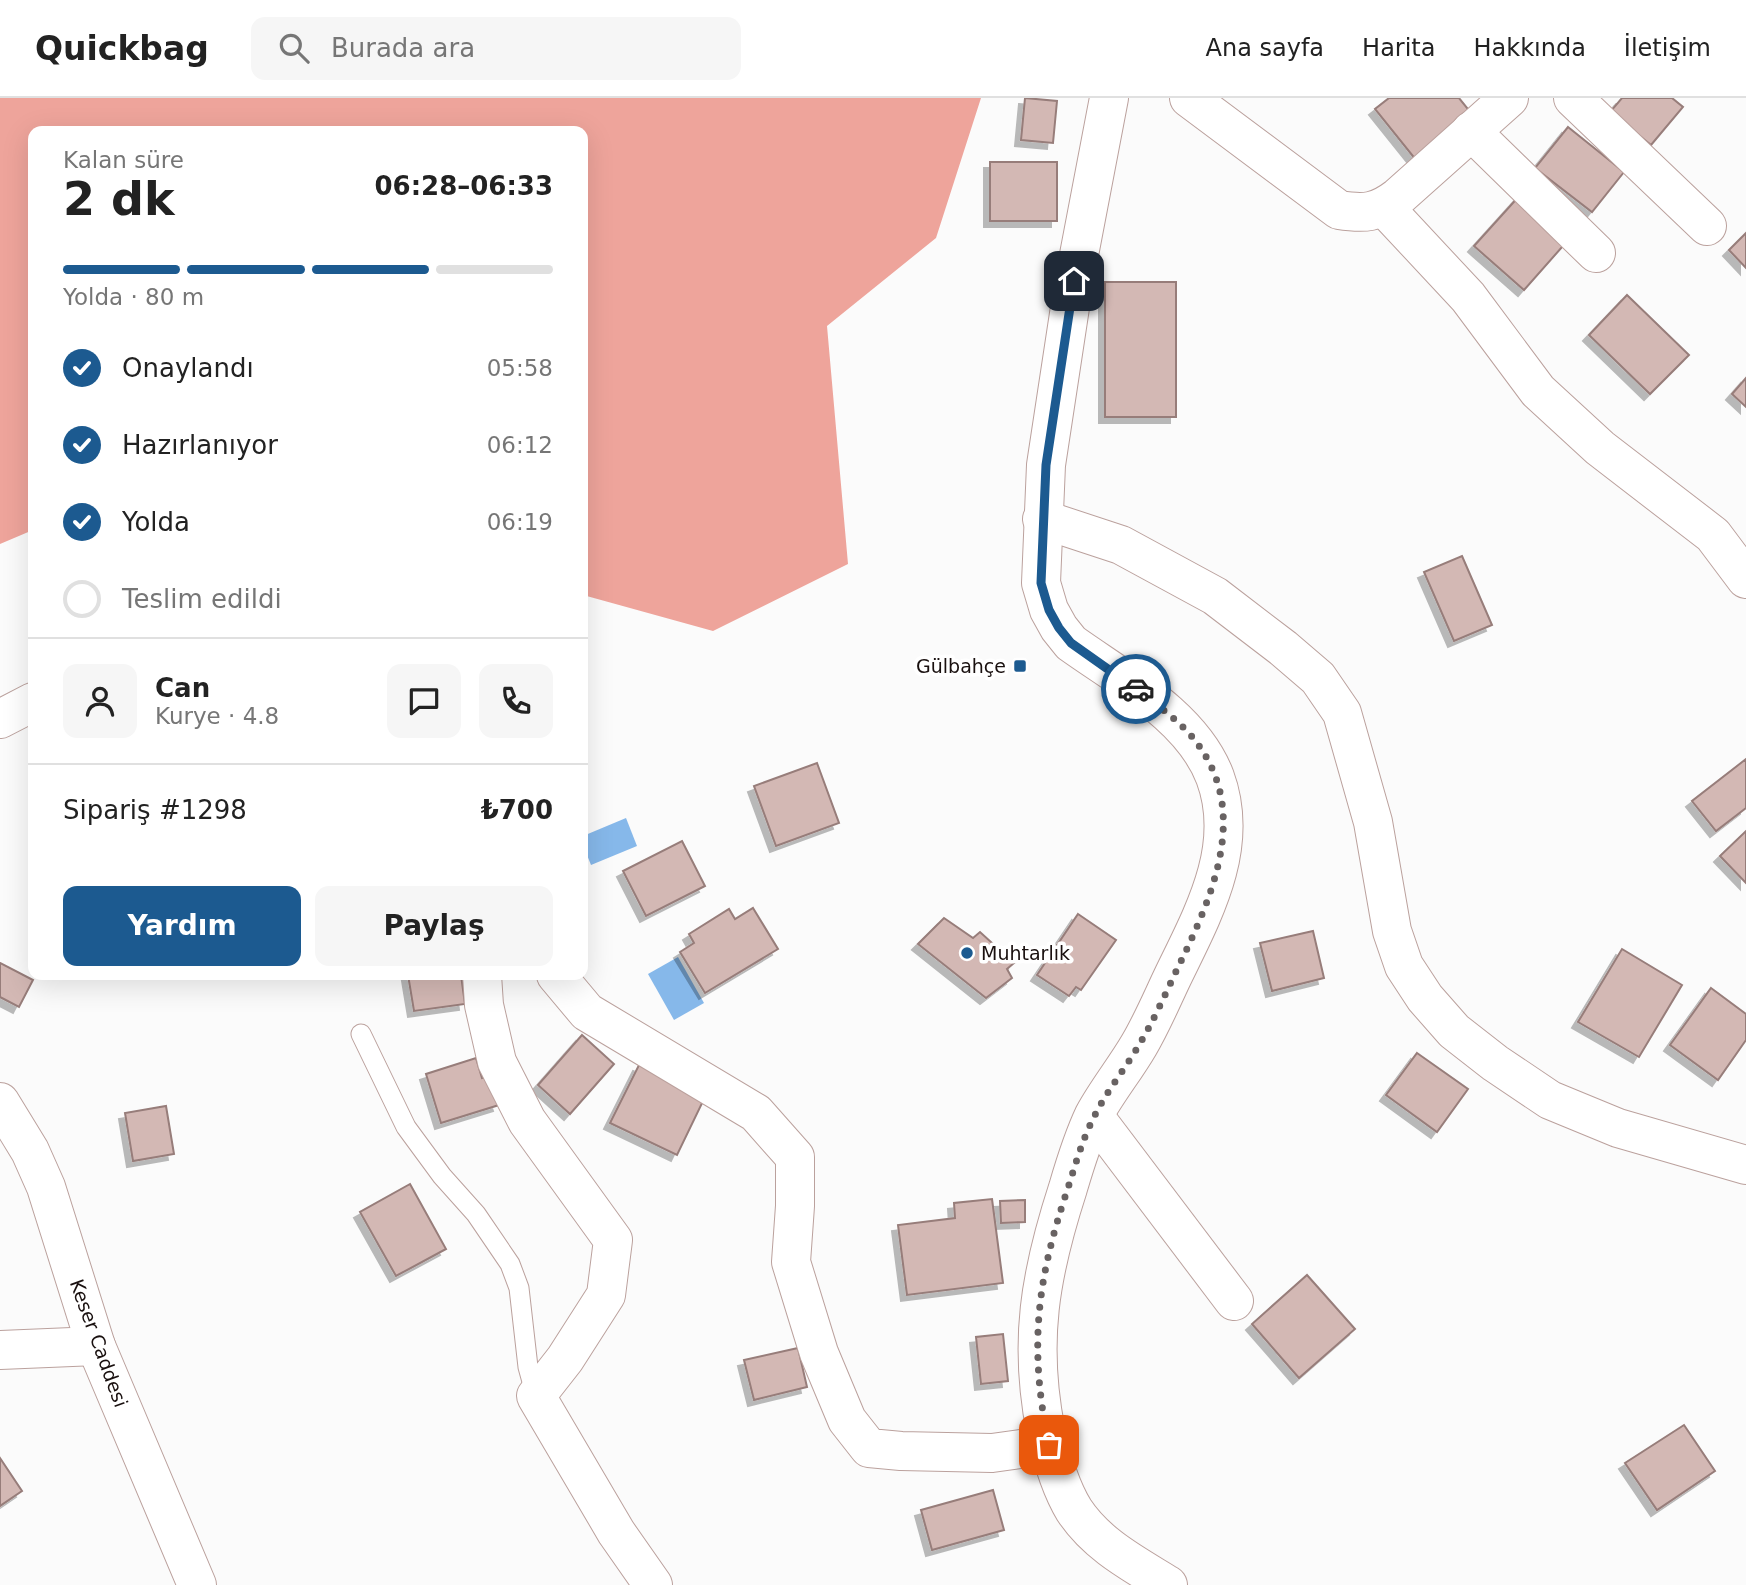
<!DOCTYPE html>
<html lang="tr">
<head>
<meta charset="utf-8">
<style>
  :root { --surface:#fff; --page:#f6f6f6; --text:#222; --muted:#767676; --line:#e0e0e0; --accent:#1c5a90 }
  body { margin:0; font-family:"DejaVu Sans",sans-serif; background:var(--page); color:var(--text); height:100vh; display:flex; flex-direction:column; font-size:26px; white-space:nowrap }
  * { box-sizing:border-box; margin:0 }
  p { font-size:23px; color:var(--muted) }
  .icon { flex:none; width:38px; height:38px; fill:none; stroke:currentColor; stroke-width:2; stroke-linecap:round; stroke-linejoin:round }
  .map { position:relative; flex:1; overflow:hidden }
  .sheet { position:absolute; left:28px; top:28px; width:560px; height:854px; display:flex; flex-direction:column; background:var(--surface); border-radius:14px; box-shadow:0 7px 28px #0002 }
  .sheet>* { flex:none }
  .pin { position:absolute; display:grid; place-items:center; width:60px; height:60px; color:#fff; margin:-30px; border-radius:14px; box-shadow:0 4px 10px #0006 }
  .courier { position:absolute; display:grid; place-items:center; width:70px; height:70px; margin:-35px; border:5px solid #1c5a90; border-radius:50%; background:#fff; color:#222; box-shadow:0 2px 9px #0007 }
  .summary em { font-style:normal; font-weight:700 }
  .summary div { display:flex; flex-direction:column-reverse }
  .summary { display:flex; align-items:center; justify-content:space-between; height:119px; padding:0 35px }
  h1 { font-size:46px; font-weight:700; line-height:52px }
  .bar { display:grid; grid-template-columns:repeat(4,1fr); gap:10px 7px; align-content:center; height:84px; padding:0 35px }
  .bar i { height:9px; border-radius:5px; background:var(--line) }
  .bar .on { background:var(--accent) }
  .bar p { grid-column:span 4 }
  .line { display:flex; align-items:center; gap:18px; padding:0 35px; border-top:2px solid var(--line) }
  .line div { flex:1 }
  .round { display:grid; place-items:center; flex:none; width:74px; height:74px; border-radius:14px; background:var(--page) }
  ol { padding:0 35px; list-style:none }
  li { display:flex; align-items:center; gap:21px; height:77px }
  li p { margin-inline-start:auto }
  li .icon { padding:7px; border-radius:50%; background:var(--accent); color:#fff; stroke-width:4 }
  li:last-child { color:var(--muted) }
  li i { width:38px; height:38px; border:4px solid var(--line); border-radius:50% }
  .action { display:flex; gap:14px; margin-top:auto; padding:14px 35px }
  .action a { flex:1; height:80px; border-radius:14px; background:var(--accent); color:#fff; font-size:28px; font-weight:700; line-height:80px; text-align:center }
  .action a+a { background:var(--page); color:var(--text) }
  header { display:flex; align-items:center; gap:42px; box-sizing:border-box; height:98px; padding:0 35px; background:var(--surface); border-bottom:2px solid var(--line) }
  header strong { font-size:33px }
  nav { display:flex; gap:38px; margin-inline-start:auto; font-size:24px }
  .search { width:490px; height:63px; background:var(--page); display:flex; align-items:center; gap:18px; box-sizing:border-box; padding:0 24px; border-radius:14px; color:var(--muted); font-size:26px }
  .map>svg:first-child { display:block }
</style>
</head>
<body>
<header>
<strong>Quickbag</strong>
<div class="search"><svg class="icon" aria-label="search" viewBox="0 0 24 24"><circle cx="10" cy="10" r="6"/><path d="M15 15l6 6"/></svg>Burada ara</div>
<nav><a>Ana sayfa</a><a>Harita</a><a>Hakkında</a><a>İletişim</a></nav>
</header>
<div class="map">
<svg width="1746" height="1487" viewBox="0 0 1746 1487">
  <defs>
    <filter id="shadow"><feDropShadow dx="-6" dy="6" stdDeviation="0" flood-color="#0004"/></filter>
  </defs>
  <rect width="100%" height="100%" fill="#fbfbfb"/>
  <path fill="#eea49b" d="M 0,0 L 981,0 L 936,140 L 827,228 L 848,466 L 713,533 L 583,497 L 583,33 L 33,33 L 33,432 L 0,446 Z"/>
  <g fill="#86b8ea">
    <path d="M 626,720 L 637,748 L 591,767 L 583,747 L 583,738 Z"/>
    <path d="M 678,859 L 704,905 L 674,922 L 648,876 Z"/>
  </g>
  <g fill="#d3b8b4" stroke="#977d7a" stroke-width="2" filter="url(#shadow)">
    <path d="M 1025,0 L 1057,3 L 1053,45 L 1021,42 Z"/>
    <path d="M 1389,0 L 1459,0 L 1472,16 L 1416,62 L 1375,11 Z"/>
    <path d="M 1622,0 L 1672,0 L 1683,9 L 1651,47 L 1610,14 Z"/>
    <path d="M 1568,29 L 1624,74 L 1592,114 L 1535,70 Z"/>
    <rect x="990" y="64" width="67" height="59"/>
    <path d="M 1521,96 L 1570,140 L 1524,192 L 1474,148 Z"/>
    <path d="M 1746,135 L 1746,170 L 1729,152 Z"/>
    <rect x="1105" y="184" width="71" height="135"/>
    <path d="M 1627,197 L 1689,257 L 1650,296 L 1589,237 Z"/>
    <path d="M 1746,280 L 1746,309 L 1732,296 Z"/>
    <path d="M 1462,458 L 1492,527 L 1454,543 L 1424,474 Z"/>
    <path d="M 1746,661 L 1746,710 L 1716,733 L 1692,703 Z"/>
    <path d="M 817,665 L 839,725 L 776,748 L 754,688 Z"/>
    <path d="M 1746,733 L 1746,785 L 1720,758 Z"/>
    <path d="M 682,743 L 705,788 L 646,818 L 623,773 Z"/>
    <path d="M 753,810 L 778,851 L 705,895 L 680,854 L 694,845 L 689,836 L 729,811 L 735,821 Z"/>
    <path d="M 1078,816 L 1116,842 L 1081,892 L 1076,889 L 1069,898 L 1037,877 Z"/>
    <path d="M 944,820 L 973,840 L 980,834 L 1014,865 L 1007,871 L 1012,880 L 986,900 L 918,846 Z"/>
    <path d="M 1313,833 L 1324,880 L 1272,893 L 1260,845 Z"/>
    <path d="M 1622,851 L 1682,887 L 1639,959 L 1578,924 Z"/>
    <path d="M 0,865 L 33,882 L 19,909 L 0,899 Z"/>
    <path d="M 408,877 L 461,877 L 465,906 L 414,913 Z"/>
    <path d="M 1711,890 L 1746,916 L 1746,942 L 1718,982 L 1670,947 Z"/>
    <path d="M 582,937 L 614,966 L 570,1016 L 538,987 Z"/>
    <path d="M 1417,955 L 1468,991 L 1437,1034 L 1386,997 Z"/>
    <path d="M 476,960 L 482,980 L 489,978 L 499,1007 L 441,1025 L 426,976 Z"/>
    <path d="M 639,967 L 705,999 L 677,1057 L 610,1025 Z"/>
    <path d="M 166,1008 L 174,1056 L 133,1063 L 125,1015 Z"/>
    <path d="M 410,1086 L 446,1151 L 396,1178 L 360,1114 Z"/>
    <path d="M 992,1101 L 1003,1185 L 907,1197 L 898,1127 L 955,1120 L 954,1105 Z"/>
    <path d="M 1025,1102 L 1025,1124 L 1001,1125 L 1000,1103 Z"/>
    <path d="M 1307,1177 L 1355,1231 L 1299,1280 L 1252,1226 Z"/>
    <path d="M 1003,1236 L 1008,1283 L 981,1286 L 976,1239 Z"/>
    <path d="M 798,1250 L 807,1289 L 754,1302 L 744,1262 Z"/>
    <path d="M 1684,1327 L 1715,1373 L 1657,1412 L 1625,1365 Z"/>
    <path d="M 0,1360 L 22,1393 L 0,1408 Z"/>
    <path d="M 993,1392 L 1004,1432 L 932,1452 L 921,1412 Z"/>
  </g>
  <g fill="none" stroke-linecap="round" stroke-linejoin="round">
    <defs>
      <path id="service" d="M 361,936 L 406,1029 L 442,1078 L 476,1116 L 510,1166 L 519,1190 L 528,1269 L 536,1298"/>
      <g id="minor">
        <path d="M 1189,0 L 1339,112 C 1365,116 1377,115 1398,99 L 1509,0"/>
        <path d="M 1573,0 L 1707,128"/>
        <path d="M 1471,33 L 1596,155"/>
        <path d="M 1384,109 L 1468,199 L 1538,293 L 1600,350 L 1713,437 L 1746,481"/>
        <path d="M 0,621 L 33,604"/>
        <path d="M 482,877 L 484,907 L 497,964 L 527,1023 L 613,1142 L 606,1197 L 565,1261 L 536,1298 L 616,1434 L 653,1487"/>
        <path d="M 556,877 L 587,914 L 756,1015 L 795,1059 L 795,1108 L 791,1164 L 819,1255 L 847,1322 L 869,1350 L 901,1353 L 992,1355 L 1049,1347"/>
        <path d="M 1094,1018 L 1234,1203"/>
        <path d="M 0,1252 L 96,1248"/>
      </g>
      <g id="tertiary">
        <path d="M 1109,0 L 1074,183 L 1046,367 L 1041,485 L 1049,512 L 1059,530 L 1071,545 C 1121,581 1192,618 1215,679 C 1241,749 1203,816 1173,878 C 1162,901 1152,925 1139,947 C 1125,971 1107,993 1094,1017 C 1083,1040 1075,1066 1068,1090 C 1040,1176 1028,1244 1046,1334 C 1052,1361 1060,1389 1074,1412 C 1097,1447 1134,1466 1168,1487"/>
        <path d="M 0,1004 L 30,1053 L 46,1089 L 96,1248 L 197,1487"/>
      </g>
      <path id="secondary" d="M 1042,421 L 1121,447 L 1215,498 L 1283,550 L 1318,580 L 1342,615 L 1373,724 L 1392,833 L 1404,868 L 1425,900 L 1454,933 L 1495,965 L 1550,1002 L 1618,1030 L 1746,1067"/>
    </defs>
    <use href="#service" stroke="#bba19d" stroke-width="21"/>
    <use href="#minor" stroke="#bba19d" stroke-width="40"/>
    <use href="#tertiary" stroke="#bba19d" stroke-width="40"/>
    <use href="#secondary" stroke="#bba19d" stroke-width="40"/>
    <use href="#service" stroke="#fff" stroke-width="19"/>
    <use href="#minor" stroke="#fff" stroke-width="38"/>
    <use href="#tertiary" stroke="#fff" stroke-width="38"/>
    <use href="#secondary" stroke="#fff" stroke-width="38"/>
  </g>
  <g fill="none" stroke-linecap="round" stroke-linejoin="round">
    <path stroke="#686262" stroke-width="7" stroke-dasharray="0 12.6" d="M 1049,1347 C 1029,1252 1036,1185 1067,1093 C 1075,1068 1082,1042 1094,1019 C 1106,994 1125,971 1139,947 C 1156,919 1169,887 1184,857 C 1219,783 1251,700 1185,631 C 1170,616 1153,604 1136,591"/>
    <path stroke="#1c5a90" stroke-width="9" d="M 1074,183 L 1046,367 L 1041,485 L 1049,512 L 1059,530 L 1071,545 L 1136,591"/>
  </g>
  <g fill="#1c5a90" stroke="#fff" stroke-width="2.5">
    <rect x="1013" y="561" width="14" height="14" rx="3.5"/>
    <circle cx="967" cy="855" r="7"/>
  </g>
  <g text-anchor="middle" stroke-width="7" stroke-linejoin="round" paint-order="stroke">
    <g font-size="19" fill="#19100f" stroke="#fff" text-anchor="end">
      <text x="1006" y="575">Gülbahçe</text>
      <text x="981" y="862" text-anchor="start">Muhtarlık</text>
    </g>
    <g font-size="19" fill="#19100f" stroke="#fff">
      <text transform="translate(99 1245) rotate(70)" y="7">Keser Caddesi</text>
    </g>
  </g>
</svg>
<div class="pin" style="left:1049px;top:1347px;background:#ea580c"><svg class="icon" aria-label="bag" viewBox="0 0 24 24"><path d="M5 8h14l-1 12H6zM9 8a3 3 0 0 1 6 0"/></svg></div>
<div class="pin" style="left:1074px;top:183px;background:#1f2937"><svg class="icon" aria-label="home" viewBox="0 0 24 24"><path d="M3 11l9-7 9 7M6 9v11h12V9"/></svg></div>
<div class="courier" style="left:1136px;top:591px"><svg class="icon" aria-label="car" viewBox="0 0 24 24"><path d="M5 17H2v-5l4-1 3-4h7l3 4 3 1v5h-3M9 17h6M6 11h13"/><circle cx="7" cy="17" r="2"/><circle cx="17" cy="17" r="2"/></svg></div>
<section class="sheet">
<div class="summary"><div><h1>2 dk</h1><p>Kalan süre</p></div><em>06:28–06:33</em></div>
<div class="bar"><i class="on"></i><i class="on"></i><i class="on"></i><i></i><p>Yolda · 80 m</p></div>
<ol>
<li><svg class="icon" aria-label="check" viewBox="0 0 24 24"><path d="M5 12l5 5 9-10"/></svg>Onaylandı<p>05:58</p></li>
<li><svg class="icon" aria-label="check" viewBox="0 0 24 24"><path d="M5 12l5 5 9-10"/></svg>Hazırlanıyor<p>06:12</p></li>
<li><svg class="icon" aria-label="check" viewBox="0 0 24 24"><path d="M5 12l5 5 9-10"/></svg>Yolda<p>06:19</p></li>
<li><i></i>Teslim edildi</li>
</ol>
<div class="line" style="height:126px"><a class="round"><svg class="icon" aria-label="person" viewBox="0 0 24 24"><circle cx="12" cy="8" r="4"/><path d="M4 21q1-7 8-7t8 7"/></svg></a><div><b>Can</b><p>Kurye · 4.8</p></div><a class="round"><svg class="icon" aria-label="chat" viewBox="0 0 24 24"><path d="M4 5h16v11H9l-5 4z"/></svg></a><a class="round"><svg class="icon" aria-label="phone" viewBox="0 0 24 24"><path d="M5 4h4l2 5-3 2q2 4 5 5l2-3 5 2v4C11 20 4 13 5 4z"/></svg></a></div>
<div class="line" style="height:91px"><div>Sipariş #1298</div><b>₺700</b></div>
<div class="action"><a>Yardım</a><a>Paylaş</a></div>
</section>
</div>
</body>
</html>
